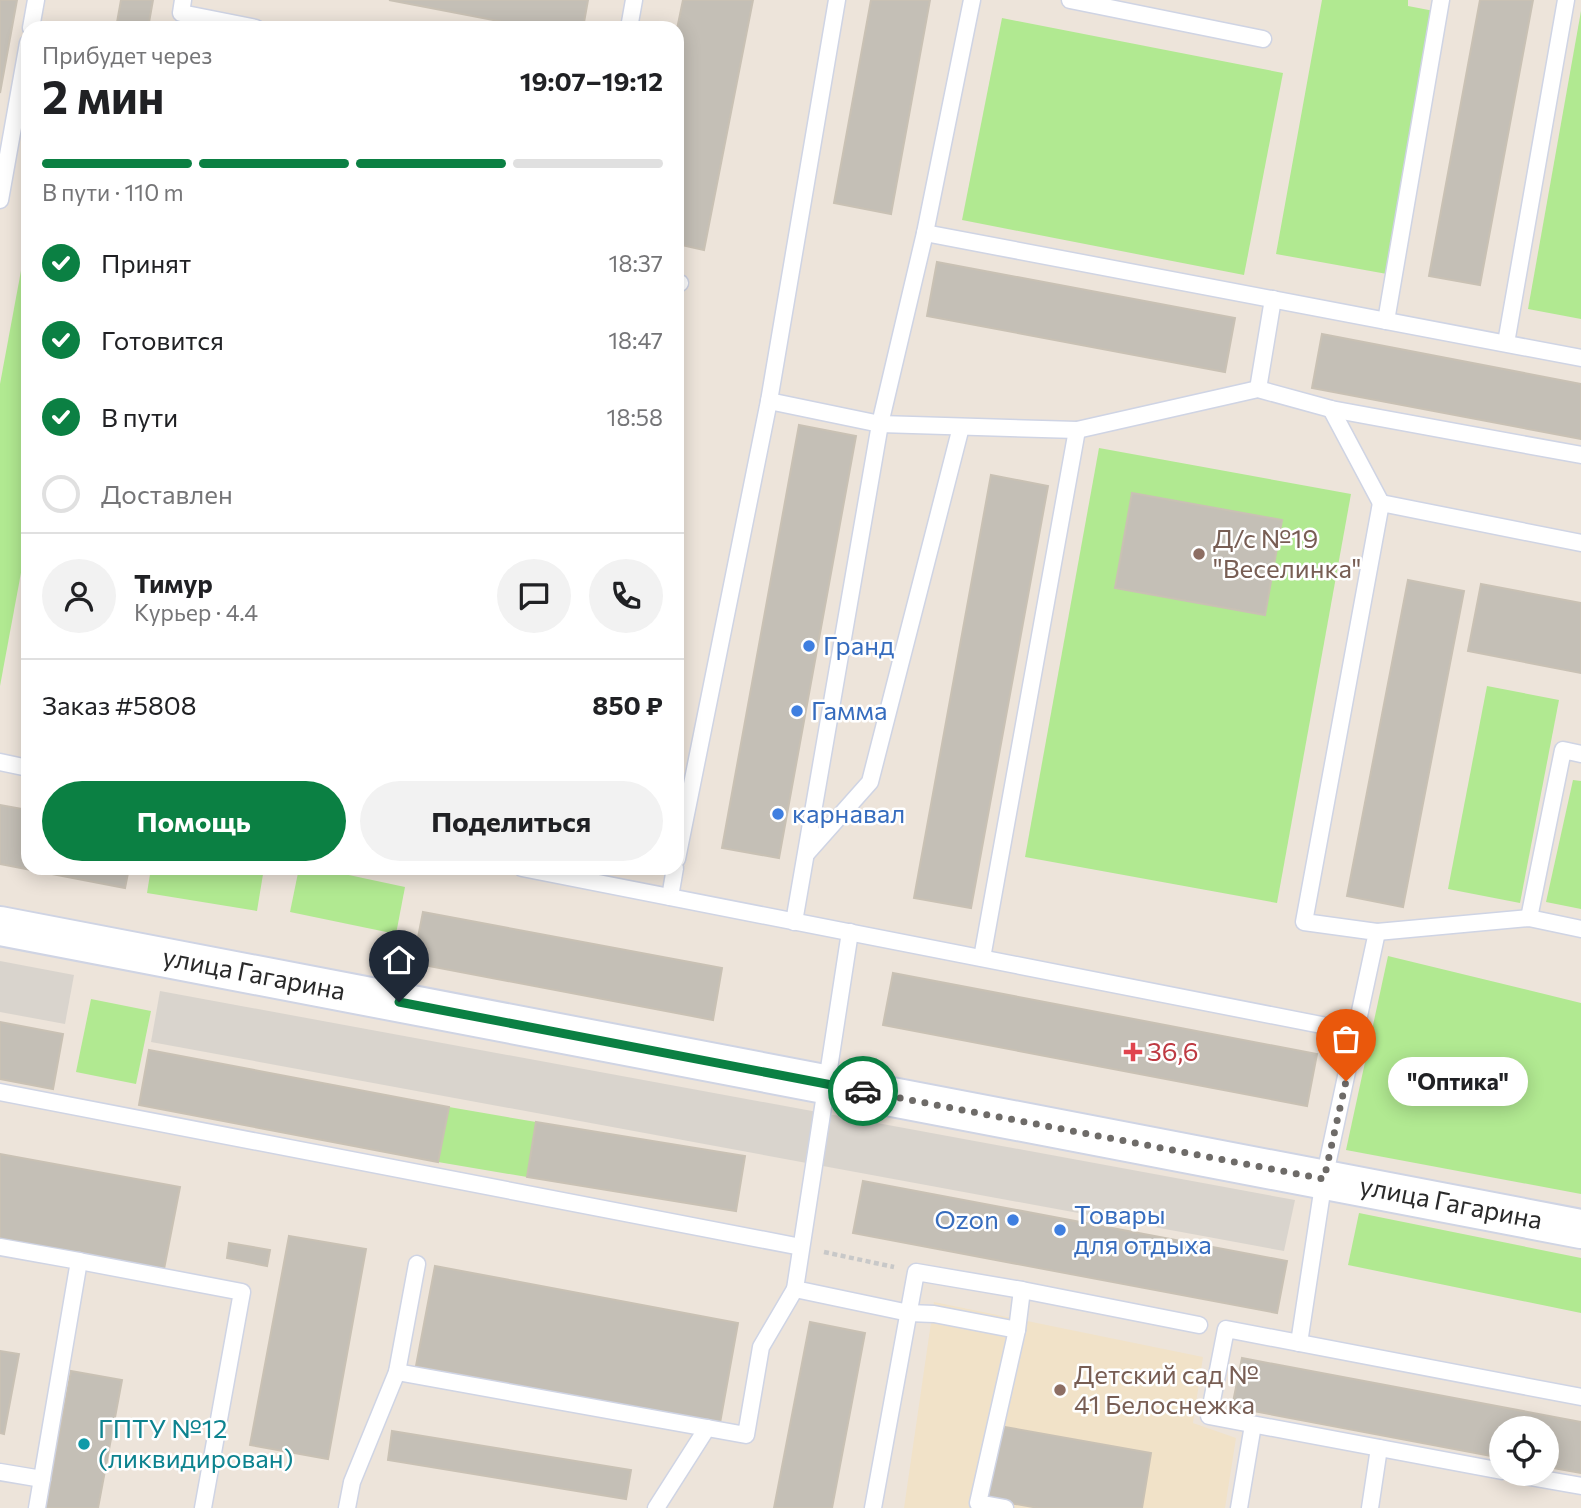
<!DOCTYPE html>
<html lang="ru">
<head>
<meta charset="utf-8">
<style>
  :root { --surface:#fff; --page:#f2f2f2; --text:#202124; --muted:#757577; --line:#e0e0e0; --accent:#0b8043 }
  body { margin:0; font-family:Commissioner,sans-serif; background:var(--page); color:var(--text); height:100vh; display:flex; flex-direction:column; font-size:26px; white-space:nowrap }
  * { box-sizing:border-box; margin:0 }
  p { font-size:23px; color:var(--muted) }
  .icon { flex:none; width:38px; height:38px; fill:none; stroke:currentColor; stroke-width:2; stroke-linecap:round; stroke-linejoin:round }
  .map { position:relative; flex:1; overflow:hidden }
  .sheet { position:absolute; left:21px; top:21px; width:663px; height:854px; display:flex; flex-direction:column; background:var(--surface); border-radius:21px; box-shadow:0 4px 18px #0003 }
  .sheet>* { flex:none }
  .fabs { position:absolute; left:1489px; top:1416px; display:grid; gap:14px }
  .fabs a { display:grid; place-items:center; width:70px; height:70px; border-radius:50%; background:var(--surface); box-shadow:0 4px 18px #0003; font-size:35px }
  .pin { position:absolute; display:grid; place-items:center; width:60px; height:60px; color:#fff; margin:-72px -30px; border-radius:50% 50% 50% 0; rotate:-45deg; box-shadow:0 0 7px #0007 }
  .pin .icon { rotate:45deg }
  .courier { position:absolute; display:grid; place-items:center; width:70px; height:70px; margin:-35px; border:5px solid #0b8043; border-radius:50%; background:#fff; color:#222; box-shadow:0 2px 9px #0007 }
  .bubble { position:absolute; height:49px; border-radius:24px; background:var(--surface); box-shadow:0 4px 18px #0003; font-size:23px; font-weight:700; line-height:49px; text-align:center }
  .head em { font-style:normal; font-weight:700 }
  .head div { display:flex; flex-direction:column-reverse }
  .head { display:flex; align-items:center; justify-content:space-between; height:119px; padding:0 21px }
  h1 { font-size:46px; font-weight:700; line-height:52px }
  .bar { display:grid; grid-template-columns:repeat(4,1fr); gap:10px 7px; align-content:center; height:84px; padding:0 21px }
  .bar i { height:9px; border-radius:5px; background:var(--line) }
  .bar .current { background:var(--accent) }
  .bar p { grid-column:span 4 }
  .line { display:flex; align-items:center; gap:18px; padding:0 21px; border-top:2px solid var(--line) }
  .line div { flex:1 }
  .round { display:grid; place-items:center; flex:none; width:74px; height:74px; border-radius:37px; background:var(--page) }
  ol { padding:0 21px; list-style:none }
  li { display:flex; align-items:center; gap:21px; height:77px }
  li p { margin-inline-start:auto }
  li .icon { padding:7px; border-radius:50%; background:var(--accent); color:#fff; stroke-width:4 }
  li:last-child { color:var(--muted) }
  li i { width:38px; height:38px; border:4px solid var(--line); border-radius:50% }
  .action { display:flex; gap:14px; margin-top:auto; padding:14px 21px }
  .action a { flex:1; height:80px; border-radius:42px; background:var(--accent); color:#fff; font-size:28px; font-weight:700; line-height:80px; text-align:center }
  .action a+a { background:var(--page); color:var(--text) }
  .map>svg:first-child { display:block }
</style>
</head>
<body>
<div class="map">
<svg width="1581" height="1508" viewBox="0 0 1581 1508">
  <rect width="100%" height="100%" fill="#ede4da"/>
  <path fill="#f1e2c8" d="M 934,1302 L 1203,1357 L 1193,1423 L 1236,1438 L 1225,1508 L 904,1508 Z"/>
  <g fill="#b1e991">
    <path d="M 1322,0 L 1408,0 L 1408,6 L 1434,11 L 1387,274 L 1276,254 Z"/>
    <path d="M 1581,11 L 1581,319 L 1528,309 Z"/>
    <path d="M 1002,18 L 1283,73 L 1244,275 L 962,220 Z"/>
    <path d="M 28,233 L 28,535 L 0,686 L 0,384 Z"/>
    <path d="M 1099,448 L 1351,494 L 1277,903 L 1025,857 Z"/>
    <path d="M 1487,686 L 1559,700 L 1520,903 L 1448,889 Z"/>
    <path d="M 1573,780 L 1581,781 L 1581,909 L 1546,902 Z"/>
    <path d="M 151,868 L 264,868 L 257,911 L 147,893 Z"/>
    <path d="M 299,868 L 316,868 L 405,887 L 396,934 L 290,912 Z"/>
    <path d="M 1388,956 L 1581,1003 L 1581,1194 L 1346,1150 Z"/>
    <path d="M 91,999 L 151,1011 L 136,1084 L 76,1072 Z"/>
    <path d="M 449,1107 L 536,1122 L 527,1177 L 438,1162 Z"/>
    <path d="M 1359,1213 L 1581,1258 L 1581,1313 L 1348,1265 Z"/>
  </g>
  <g fill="#d9d4cd">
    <path d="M 0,961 L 74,975 L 65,1024 L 0,1012 Z"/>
    <path d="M 160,991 L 1295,1200 L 1284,1251 L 151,1042 Z"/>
  </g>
  <g fill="#c4bfb6" stroke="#c9c1b4" stroke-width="2">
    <path d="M 0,0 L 17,0 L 0,93 Z"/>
    <path d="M 121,0 L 153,0 L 148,28 L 116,28 Z"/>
    <path d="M 389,0 L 588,0 L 583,28 L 535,28 Z"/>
    <path d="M 683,0 L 753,0 L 704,250 L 677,244 L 677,29 Z"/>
    <path d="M 871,0 L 930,0 L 891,214 L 834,203 Z"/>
    <path d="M 1480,0 L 1533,0 L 1480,285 L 1429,276 Z"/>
    <path d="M 937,262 L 1235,318 L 1225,372 L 927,316 Z"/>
    <path d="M 1322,334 L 1581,384 L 1581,439 L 1312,388 Z"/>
    <path d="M 799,425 L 856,436 L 779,858 L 722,848 Z"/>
    <path d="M 991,475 L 1048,486 L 971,908 L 914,898 Z"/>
    <path d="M 1132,493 L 1282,520 L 1265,615 L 1115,588 Z"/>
    <path d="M 1408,580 L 1464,591 L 1403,907 L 1347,896 Z"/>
    <path d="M 1481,584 L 1581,603 L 1581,673 L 1468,651 Z"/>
    <path d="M 0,805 L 28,810 L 28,868 L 129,868 L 125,888 L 0,864 Z"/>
    <path d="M 423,912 L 722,968 L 713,1020 L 413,963 Z"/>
    <path d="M 893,973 L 1317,1054 L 1307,1106 L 883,1025 Z"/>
    <path d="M 0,1022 L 63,1034 L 53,1089 L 0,1079 Z"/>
    <path d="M 149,1050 L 449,1107 L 438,1162 L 139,1105 Z"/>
    <path d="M 536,1122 L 745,1156 L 736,1211 L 527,1177 Z"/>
    <path d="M 0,1154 L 180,1187 L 164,1269 L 0,1239 Z"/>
    <path d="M 863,1181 L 1287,1261 L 1277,1313 L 853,1233 Z"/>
    <path d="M 289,1236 L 366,1249 L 328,1459 L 250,1445 Z"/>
    <path d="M 229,1243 L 270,1250 L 267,1266 L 227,1258 Z"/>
    <path d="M 435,1266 L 738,1323 L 720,1423 L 416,1366 Z"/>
    <path d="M 810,1322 L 865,1333 L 832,1508 L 774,1508 Z"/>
    <path d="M 0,1351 L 19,1354 L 4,1434 L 0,1433 Z"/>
    <path d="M 1242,1358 L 1581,1422 L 1581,1473 L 1547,1467 L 1547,1428 L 1502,1428 L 1502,1458 L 1232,1407 Z"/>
    <path d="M 71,1371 L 122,1380 L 98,1508 L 46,1508 Z"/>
    <path d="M 999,1426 L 1151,1453 L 1142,1508 L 1039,1508 L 986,1499 Z"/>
    <path d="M 392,1431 L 631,1470 L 626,1499 L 388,1460 Z"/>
  </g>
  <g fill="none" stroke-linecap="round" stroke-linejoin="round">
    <defs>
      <g id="lane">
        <path d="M 183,0 L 181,13 L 256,28"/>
        <path d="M 1070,0 L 1263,39"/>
        <path d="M 31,28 L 36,0"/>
        <path d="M 629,28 L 634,0"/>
        <path d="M 0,200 L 28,43"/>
        <path d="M 925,233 L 1581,358"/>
        <path d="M 677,282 L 680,283"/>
        <path d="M 1386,321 L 1441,0"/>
        <path d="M 1506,343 L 1566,0"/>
        <path d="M 1258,389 L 1273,299"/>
        <path d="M 769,401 L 880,424 L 1077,430 L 1258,389 L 1331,409 L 1581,455"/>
        <path d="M 1331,409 L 1381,503"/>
        <path d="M 0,762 L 28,768"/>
        <path d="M 807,853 L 870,782 L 961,427"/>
        <path d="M 677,859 L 769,401 L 837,0"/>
        <path d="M 522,868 L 1357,1032"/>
        <path d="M 670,897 L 675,868"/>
        <path d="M 1529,918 L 1563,750 L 1581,754"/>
        <path d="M 794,922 L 880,424 L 925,233 L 972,0"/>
        <path d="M 850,932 L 795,1289 L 909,1313 L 934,1314 L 1017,1330"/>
        <path d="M 1377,932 L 1529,918 L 1581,929"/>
        <path d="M 982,958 L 1077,430"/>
        <path d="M 0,1092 L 801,1247"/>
        <path d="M 0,1247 L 79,1261 L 37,1508"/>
        <path d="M 79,1261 L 242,1292 L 203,1508"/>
        <path d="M 1299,1343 L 1324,1179 L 1377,932 L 1304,922 L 1381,503 L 1581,543"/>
        <path d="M 397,1372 L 746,1435 L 761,1347 L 795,1289"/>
        <path d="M 1502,1471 L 1209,1416 L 1226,1329 L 1581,1397"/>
        <path d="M 0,1472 L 42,1479"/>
        <path d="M 1514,1474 L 1581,1486"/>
        <path d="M 347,1508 L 352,1482 L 397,1372 L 417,1264"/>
        <path d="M 656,1508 L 707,1428"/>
        <path d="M 873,1508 L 916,1272 L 1022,1290 L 1199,1325"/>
        <path d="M 1005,1508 L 978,1503 L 1017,1330 L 1022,1290"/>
        <path d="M 1239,1508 L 1253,1425"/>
        <path d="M 1370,1508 L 1379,1448"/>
      </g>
      <path id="secondary" d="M 0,926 L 1581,1229"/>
    </defs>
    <use href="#lane" stroke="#cfd4e4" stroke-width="19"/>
    <use href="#secondary" stroke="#cfd4e4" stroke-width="42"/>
    <path stroke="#c8c8c8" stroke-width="4.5" stroke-dasharray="5 3.5" stroke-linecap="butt" d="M 824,1252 L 894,1267"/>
    <use href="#lane" stroke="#fff" stroke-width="16"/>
    <use href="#secondary" stroke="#fff" stroke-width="38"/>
  </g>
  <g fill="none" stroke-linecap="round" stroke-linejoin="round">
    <path stroke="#6e6b68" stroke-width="7" stroke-dasharray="0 12.6" d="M 863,1091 L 1324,1179 L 1346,1081"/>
    <path stroke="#0b8043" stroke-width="9" d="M 399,1002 L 863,1091"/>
  </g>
  <g fill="#8d6e63" stroke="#fff" stroke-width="2.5">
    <circle cx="1199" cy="554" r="7"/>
    <circle cx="1060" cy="1390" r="7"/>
  </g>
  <g fill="#3f7fe0" stroke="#fff" stroke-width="2.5">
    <circle cx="809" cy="646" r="7"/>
    <circle cx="797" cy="711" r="7"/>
    <circle cx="778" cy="814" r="7"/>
    <circle cx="1013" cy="1220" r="7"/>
    <circle cx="1060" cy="1230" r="7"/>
  </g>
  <path fill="#e0444e" stroke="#fff" stroke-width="2.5" d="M1129.5 1041.5h7v7h7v7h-7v7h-7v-7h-7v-7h7z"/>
  <circle fill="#0f9aa8" stroke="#fff" stroke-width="2.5" cx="84" cy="1444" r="7"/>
  <g text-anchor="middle" stroke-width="5" stroke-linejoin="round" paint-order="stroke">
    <g font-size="26" fill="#785e54" stroke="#fff" text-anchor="start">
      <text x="1213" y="548">Д/с №19<tspan x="1213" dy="30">"Веселинка"</tspan></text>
      <text x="1074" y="1384">Детский сад №<tspan x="1074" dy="30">41 Белоснежка</tspan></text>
    </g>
    <g font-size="26" fill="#366cbe" stroke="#fff" text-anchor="start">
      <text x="823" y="655">Гранд</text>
      <text x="811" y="720">Гамма</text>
      <text x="792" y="823">карнавал</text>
      <text x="1074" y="1224">Товары<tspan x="1074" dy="30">для отдыха</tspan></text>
      <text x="999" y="1229" text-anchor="end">Ozon</text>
    </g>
    <g font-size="26" fill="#2a2a2a" stroke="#fff">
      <text transform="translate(254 974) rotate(11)" y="9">улица Гагарина</text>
      <text transform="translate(1451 1203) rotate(11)" y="9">улица Гагарина</text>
    </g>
    <g font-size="26" fill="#be3a42" stroke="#fff" text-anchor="start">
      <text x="1147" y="1061">36,6</text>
    </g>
    <g font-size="26" fill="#0d838f" stroke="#fff" text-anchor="start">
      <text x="98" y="1438">ГПТУ №12<tspan x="98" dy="30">(ликвидирован)</tspan></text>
    </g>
  </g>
</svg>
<div class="fabs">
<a><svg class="icon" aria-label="locate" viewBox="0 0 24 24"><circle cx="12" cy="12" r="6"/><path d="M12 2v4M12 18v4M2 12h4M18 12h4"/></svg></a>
</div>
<div class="pin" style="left:1346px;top:1081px;background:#ea580c"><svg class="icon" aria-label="bag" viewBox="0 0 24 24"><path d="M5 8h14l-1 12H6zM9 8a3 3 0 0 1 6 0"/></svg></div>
<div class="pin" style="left:399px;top:1002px;background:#1f2937"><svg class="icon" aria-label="home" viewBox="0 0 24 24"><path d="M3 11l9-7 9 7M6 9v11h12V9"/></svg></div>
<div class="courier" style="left:863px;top:1091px"><svg class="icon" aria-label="car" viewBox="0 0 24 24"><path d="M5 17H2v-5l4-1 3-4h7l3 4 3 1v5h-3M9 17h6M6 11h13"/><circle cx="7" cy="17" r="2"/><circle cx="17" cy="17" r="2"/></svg></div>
<div class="bubble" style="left:1388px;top:1057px;width:140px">&quot;Оптика&quot;</div>
<section class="sheet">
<div class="head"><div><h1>2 мин</h1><p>Прибудет через</p></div><em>19:07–19:12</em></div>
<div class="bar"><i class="current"></i><i class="current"></i><i class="current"></i><i></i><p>В пути · 110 m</p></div>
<ol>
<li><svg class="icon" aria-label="check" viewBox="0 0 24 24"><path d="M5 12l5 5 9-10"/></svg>Принят<p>18:37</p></li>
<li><svg class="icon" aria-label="check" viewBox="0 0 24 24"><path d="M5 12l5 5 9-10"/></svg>Готовится<p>18:47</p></li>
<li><svg class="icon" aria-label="check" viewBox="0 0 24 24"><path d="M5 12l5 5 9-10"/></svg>В пути<p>18:58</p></li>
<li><i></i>Доставлен</li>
</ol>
<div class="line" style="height:126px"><a class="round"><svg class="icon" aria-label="person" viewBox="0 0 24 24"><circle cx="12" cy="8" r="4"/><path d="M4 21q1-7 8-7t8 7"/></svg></a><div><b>Тимур</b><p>Курьер · 4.4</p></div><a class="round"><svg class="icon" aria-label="chat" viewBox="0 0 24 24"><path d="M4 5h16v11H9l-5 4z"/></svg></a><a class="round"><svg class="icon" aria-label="phone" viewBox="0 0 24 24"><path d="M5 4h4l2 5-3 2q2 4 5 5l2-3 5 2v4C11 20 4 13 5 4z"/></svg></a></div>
<div class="line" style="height:91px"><div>Заказ #5808</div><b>850 ₽</b></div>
<div class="action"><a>Помощь</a><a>Поделиться</a></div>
</section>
</div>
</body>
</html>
